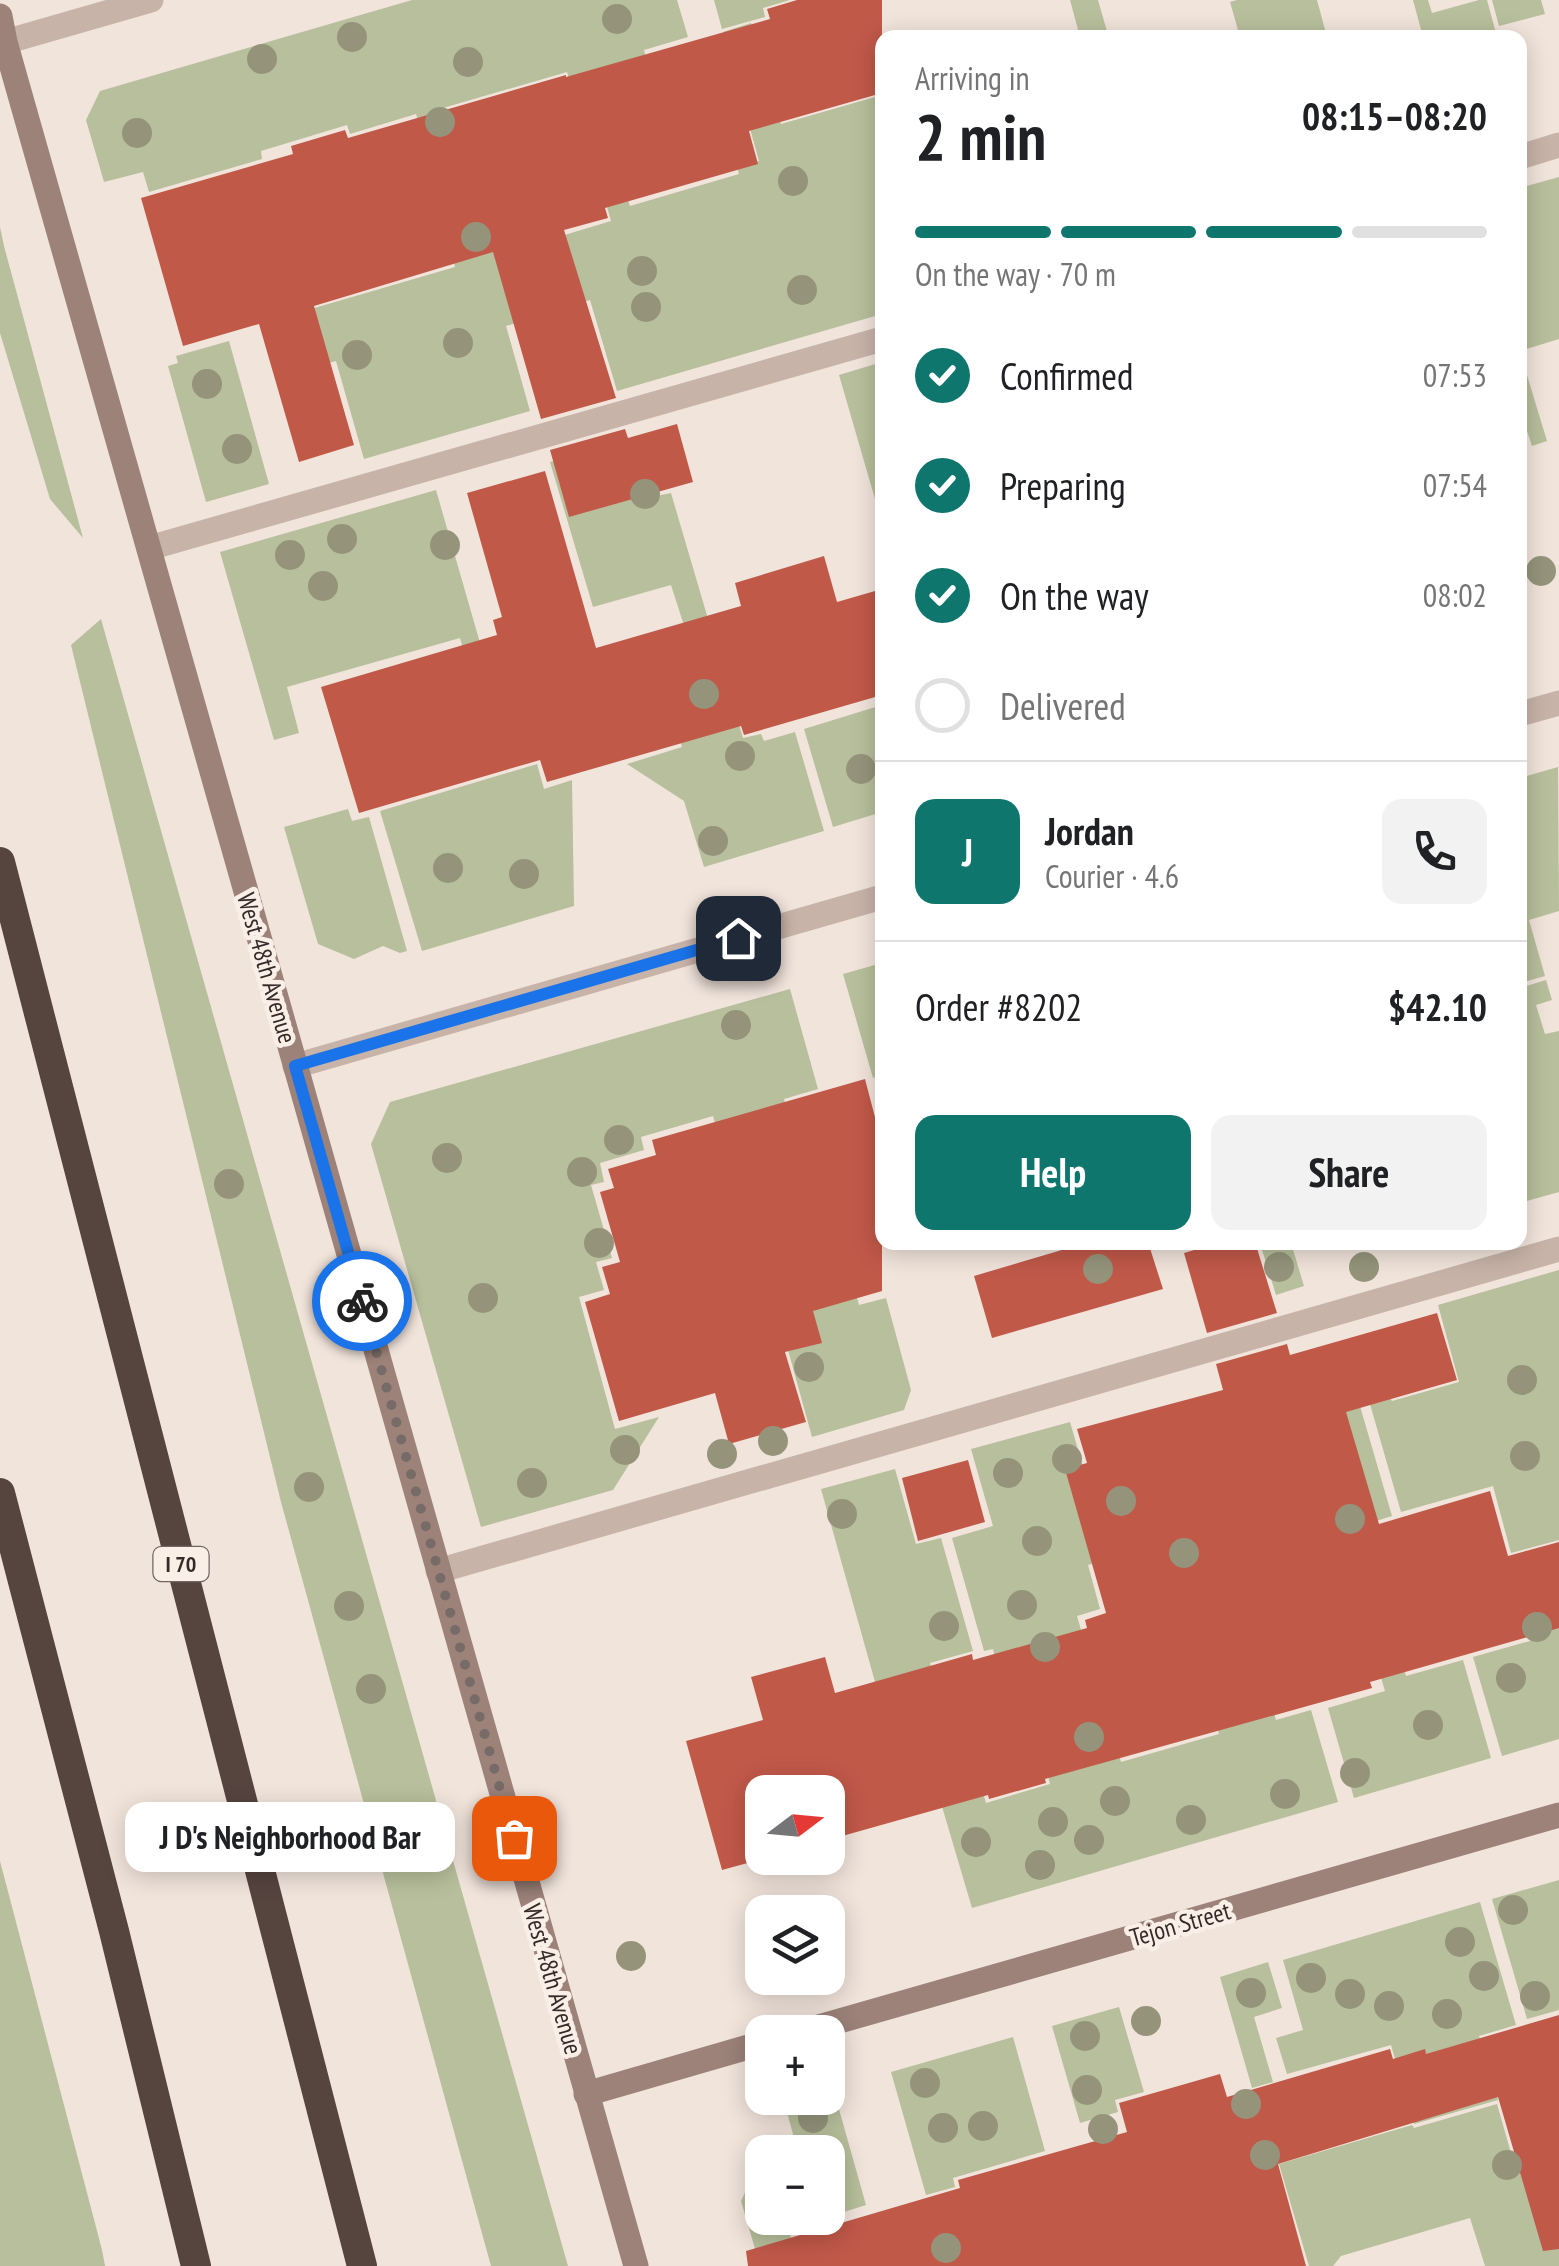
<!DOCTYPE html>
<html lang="en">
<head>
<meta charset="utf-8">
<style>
  :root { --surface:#fff; --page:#f2f2f2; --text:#202124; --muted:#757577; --line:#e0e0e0; --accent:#0f766e }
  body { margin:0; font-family:"PT Sans Narrow",sans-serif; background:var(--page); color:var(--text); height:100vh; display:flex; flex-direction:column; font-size:38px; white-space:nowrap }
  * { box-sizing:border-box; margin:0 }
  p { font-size:32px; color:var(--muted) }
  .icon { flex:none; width:55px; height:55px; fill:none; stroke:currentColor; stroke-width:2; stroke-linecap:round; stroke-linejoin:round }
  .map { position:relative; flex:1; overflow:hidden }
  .sheet { position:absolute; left:875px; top:30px; width:652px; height:1220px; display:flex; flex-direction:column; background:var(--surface); border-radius:20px; box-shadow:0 5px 25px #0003 }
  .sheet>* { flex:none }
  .needle { width:65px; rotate:74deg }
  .buttons { position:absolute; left:745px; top:1775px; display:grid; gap:20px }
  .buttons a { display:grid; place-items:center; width:100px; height:100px; border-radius:20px; background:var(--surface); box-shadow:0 5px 25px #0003; font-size:50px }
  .pin { position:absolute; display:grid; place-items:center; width:85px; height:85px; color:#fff; margin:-42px; border-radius:20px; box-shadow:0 5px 15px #0006 }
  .courier { position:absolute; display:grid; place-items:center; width:100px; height:100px; margin:-50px; border:8px solid #1a73e8; border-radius:50%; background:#fff; color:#222; box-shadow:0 2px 12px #0007 }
  .bubble { position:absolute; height:70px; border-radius:20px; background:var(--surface); box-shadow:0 5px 25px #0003; font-size:32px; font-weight:700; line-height:70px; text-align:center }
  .overview em { font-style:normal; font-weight:700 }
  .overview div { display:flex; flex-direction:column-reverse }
  .overview { display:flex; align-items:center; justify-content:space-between; height:170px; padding:0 40px }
  h1 { font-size:65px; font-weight:700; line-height:75px }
  .bar { display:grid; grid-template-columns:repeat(4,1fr); gap:15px 10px; align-content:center; height:120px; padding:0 40px }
  .bar i { height:12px; border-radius:8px; background:var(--line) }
  .bar .current { background:var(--accent) }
  .bar p { grid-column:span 4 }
  .line { display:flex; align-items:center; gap:25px; padding:0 40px; border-top:2px solid var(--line) }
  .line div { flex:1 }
  .round { display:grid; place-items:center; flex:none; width:105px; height:105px; border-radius:20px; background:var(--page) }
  ol { padding:0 40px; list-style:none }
  li { display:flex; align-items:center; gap:30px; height:110px }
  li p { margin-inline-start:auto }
  li .icon { padding:10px; border-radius:50%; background:var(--accent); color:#fff; stroke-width:4 }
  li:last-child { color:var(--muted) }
  li i { width:55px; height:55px; border:5px solid var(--line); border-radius:50% }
  .action { display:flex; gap:20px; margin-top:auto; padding:20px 40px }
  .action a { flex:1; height:115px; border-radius:20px; background:var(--accent); color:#fff; font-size:40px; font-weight:700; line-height:115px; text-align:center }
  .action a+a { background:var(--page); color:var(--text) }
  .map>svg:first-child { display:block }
</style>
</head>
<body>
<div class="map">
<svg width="1559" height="2266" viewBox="0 0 1559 2266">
  <rect width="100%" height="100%" fill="#f1e4db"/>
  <g fill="#b7bf9c">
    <path d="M 412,0 L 677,0 L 688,37 L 644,50 L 650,74 L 570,81 L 567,72 L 443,108 L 474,218 L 449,226 L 416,114 L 350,134 L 347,125 L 261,151 L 262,159 L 149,192 L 143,172 L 104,182 L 86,120 L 100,91 Z"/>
    <path d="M 714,0 L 790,0 L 763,8 L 765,17 L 722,29 Z"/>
    <path d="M 1070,0 L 1098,0 L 1108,35 L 1115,33 L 1116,37 L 1080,37 Z"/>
    <path d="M 1237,0 L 1317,0 L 1327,37 L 1240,37 L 1230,2 Z"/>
    <path d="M 1413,0 L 1428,0 L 1432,13 L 1479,0 L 1487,0 L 1497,37 L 1423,37 Z"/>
    <path d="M 1492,0 L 1541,0 L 1545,14 L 1499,26 Z"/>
    <path d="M 751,23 L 781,124 L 882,95 L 882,314 L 617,391 L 590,300 L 506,326 L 530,411 L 364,459 L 336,361 L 276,378 L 311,309 L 455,267 L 446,234 L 501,254 L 611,221 L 600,182 L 620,176 L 630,206 L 739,174 L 737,167 L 759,161 L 723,32 Z"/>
    <path d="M 1559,177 L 1559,339 L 1520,351 L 1520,188 Z"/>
    <path d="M 0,227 L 4,246 L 83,538 L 50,499 L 0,333 Z"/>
    <path d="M 229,341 L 269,484 L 206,502 L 168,366 L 178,363 L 176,356 Z"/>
    <path d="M 1520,352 L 1547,441 L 1532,446 L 1522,416 L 1520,416 Z"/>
    <path d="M 882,362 L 882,523 L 839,375 Z"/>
    <path d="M 637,437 L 656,496 L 671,493 L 743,738 L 761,734 L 764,741 L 795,732 L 824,831 L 704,867 L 684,801 L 627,764 L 682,747 L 653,649 L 688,638 L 671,585 L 593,607 L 550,462 Z"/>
    <path d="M 436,490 L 495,695 L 479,700 L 460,638 L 287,687 L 299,733 L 274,740 L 220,552 Z"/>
    <path d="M 101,619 L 568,2266 L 491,2266 L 281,1502 L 71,645 Z"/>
    <path d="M 882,705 L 882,812 L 833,827 L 804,729 Z"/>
    <path d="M 537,764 L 544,789 L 572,780 L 574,906 L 422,951 L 380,811 Z"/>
    <path d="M 1558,767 L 1559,911 L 1529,920 L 1545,976 L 1520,983 L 1520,778 Z"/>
    <path d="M 348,809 L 352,821 L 369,817 L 407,951 L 400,953 L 383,946 L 354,959 L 318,944 L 284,827 Z"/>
    <path d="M 882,963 L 882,1075 L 873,1078 L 843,974 Z"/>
    <path d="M 1546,980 L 1552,1000 L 1536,1005 L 1545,1034 L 1559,1031 L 1559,1192 L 1520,1203 L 1520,988 Z"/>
    <path d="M 790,989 L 818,1089 L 784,1099 L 792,1129 L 843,1248 L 859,1305 L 886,1298 L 911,1390 L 904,1410 L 812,1437 L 788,1350 L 766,1298 L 713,1116 L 641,1137 L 644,1150 L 600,1163 L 604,1182 L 591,1185 L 612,1258 L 596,1262 L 604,1290 L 579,1297 L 615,1429 L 659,1417 L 613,1490 L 481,1527 L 371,1144 L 390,1102 Z"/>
    <path d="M 1260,1243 L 1291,1243 L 1304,1286 L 1276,1295 Z"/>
    <path d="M 1559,1270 L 1559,1540 L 1511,1553 L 1493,1486 L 1401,1512 L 1370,1404 L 1390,1398 L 1392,1401 L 1459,1382 L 1438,1305 Z"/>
    <path d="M 1360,1406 L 1392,1516 L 1363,1525 L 1406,1676 L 1463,1660 L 1491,1758 L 1354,1798 L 1328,1708 L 1385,1691 L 1306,1421 Z"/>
    <path d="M 1070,1422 L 1091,1494 L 1113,1558 L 1088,1565 L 1100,1609 L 1077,1616 L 1083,1637 L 996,1662 L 993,1649 L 984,1651 L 952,1538 L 993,1526 L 971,1449 Z"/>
    <path d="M 895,1469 L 916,1544 L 941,1538 L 973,1651 L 930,1663 L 933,1673 L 905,1789 L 821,1489 Z"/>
    <path d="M 1508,1563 L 1559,1564 L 1559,1739 L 1502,1756 L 1473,1657 L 1530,1641 Z"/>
    <path d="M 1236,1581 L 1276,1720 L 1311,1710 L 1338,1802 L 972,1908 L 925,1749 L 967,1737 L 986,1803 L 1050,1784 L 1044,1760 L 1087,1643 L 1121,1762 L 1219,1734 L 1180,1597 Z"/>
    <path d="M 0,1861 L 102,2250 L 105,2266 L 0,2266 Z"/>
    <path d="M 1559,1880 L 1559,2010 L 1527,2019 L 1492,1899 Z"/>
    <path d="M 1480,1902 L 1516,2025 L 1479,2036 L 1498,2100 L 1414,2124 L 1391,2045 L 1287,2074 L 1276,2038 L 1303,2030 L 1283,1960 Z"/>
    <path d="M 1268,1962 L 1282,2008 L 1254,2017 L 1273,2082 L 1252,2088 L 1220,1977 Z"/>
    <path d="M 1119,2007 L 1144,2092 L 1115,2100 L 1118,2112 L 1080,2123 L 1052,2026 Z"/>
    <path d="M 1013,2037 L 1045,2151 L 953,2178 L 955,2187 L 926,2195 L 891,2072 Z"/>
    <path d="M 835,2095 L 866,2205 L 828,2217 L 828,2152 L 798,2152 L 786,2109 Z"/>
    <path d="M 1497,2104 L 1511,2153 L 1538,2146 L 1559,2215 L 1559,2266 L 1485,2266 L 1470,2218 L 1341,2256 L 1333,2266 L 1309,2266 L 1279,2164 L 1412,2125 L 1414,2128 Z"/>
    <path d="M 762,2157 L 762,2218 L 798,2218 L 786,2221 L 799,2266 L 760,2266 L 741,2201 Z"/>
  </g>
  <g fill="#c15949">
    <path d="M 797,0 L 882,0 L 882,93 L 749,131 L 758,164 L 605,208 L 608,218 L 564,230 L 616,398 L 541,419 L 493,252 L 314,306 L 354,445 L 299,462 L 259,324 L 183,346 L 141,198 L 293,154 L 291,146 L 345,130 L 348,138 L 566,75 L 566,77 L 770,19 L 767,9 Z"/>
    <path d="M 677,424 L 693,482 L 569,517 L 550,450 L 625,429 L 628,438 Z"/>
    <path d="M 545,471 L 596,648 L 741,606 L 735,583 L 824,556 L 837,602 L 882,589 L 882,695 L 744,735 L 741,726 L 547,782 L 540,760 L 359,813 L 321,687 L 497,635 L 493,620 L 502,617 L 467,493 Z"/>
    <path d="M 865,1079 L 882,1144 L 882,1291 L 813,1311 L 822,1343 L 785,1352 L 806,1422 L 729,1444 L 715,1393 L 619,1421 L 585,1302 L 610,1294 L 602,1267 L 620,1262 L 600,1192 L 614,1188 L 608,1169 L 656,1155 L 652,1140 Z"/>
    <path d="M 1089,1242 L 1148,1242 L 1163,1289 L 992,1338 L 974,1276 Z"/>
    <path d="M 1221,1242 L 1255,1242 L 1277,1313 L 1207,1333 L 1184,1253 Z"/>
    <path d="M 1437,1313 L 1457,1380 L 1346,1412 L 1379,1524 L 1490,1491 L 1508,1556 L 1559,1542 L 1559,1628 L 1370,1682 L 1372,1688 L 1045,1779 L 1046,1783 L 989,1799 L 988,1795 L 828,1840 L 828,1792 L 762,1792 L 762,1858 L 766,1858 L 722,1870 L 686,1741 L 763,1720 L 751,1677 L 825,1657 L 835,1693 L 972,1654 L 973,1660 L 1087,1628 L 1085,1620 L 1106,1613 L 1065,1469 L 1087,1463 L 1077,1429 L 1223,1390 L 1216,1364 L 1287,1344 L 1290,1355 Z"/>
    <path d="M 968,1460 L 985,1522 L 918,1541 L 902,1478 Z"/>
    <path d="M 1559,2015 L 1559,2249 L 1543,2251 L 1498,2097 L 1278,2164 L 1306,2266 L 748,2266 L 746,2251 L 960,2188 L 958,2180 L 1127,2132 L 1119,2103 L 1220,2074 L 1227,2097 L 1390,2049 L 1393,2059 L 1425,2049 L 1426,2054 Z"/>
  </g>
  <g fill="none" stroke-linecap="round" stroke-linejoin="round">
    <g stroke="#c8b3a8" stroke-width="25">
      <path d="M 1520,157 L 1559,145"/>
      <path d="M 149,548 L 882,339"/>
      <path d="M 438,1571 L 1559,1249"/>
    </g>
    <g stroke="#c8b3a8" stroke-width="25">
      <path d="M 5,42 L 151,0"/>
      <path d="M 1520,714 L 1559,703"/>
      <path d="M 295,1066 L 882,897"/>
    </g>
    <g stroke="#9c8279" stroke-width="25">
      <path d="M 0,16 L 5,42 L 636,2266"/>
      <path d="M 801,2032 L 1559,1815"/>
      <path d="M 586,2094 L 762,2043"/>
    </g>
    <g stroke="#56443f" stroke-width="30">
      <path d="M 0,862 L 362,2266"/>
      <path d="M 0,1493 L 114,1931 L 196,2266"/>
    </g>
  </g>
  <g fill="#95947b">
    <circle cx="617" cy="19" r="15"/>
    <circle cx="352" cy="37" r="15"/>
    <circle cx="262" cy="59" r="15"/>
    <circle cx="468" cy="62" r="15"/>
    <circle cx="440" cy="122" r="15"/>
    <circle cx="137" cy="133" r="15"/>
    <circle cx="793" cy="181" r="15"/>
    <circle cx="476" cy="237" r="15"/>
    <circle cx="642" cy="271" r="15"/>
    <circle cx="802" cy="290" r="15"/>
    <circle cx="646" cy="307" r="15"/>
    <circle cx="458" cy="343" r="15"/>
    <circle cx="357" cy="355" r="15"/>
    <circle cx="207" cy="384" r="15"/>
    <circle cx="237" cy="449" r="15"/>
    <circle cx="645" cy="494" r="15"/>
    <circle cx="342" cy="539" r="15"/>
    <circle cx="445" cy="545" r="15"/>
    <circle cx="290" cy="555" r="15"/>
    <circle cx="1541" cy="571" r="15"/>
    <circle cx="323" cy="586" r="15"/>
    <circle cx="704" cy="694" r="15"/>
    <circle cx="740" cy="756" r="15"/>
    <circle cx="861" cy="769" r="15"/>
    <circle cx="713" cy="841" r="15"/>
    <circle cx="448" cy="868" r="15"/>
    <circle cx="524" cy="874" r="15"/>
    <circle cx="736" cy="1025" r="15"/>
    <circle cx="619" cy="1140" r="15"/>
    <circle cx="447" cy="1158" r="15"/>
    <circle cx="582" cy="1172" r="15"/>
    <circle cx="229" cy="1184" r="15"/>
    <circle cx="599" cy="1243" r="15"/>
    <circle cx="1279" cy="1267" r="15"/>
    <circle cx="1364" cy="1267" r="15"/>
    <circle cx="1098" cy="1269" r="15"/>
    <circle cx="483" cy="1298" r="15"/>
    <circle cx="809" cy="1367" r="15"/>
    <circle cx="1522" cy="1380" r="15"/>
    <circle cx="773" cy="1441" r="15"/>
    <circle cx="625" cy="1450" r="15"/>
    <circle cx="722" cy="1454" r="15"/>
    <circle cx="1525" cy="1456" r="15"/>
    <circle cx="1067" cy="1459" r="15"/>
    <circle cx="1008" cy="1473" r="15"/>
    <circle cx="532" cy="1483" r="15"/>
    <circle cx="309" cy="1487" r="15"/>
    <circle cx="1121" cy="1501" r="15"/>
    <circle cx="842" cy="1514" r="15"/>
    <circle cx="1350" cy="1519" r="15"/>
    <circle cx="1037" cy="1541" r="15"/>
    <circle cx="1184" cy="1553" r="15"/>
    <circle cx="1022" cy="1605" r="15"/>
    <circle cx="349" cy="1606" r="15"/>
    <circle cx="944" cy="1626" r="15"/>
    <circle cx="1537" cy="1627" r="15"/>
    <circle cx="1045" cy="1647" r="15"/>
    <circle cx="1511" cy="1678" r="15"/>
    <circle cx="371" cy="1689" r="15"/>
    <circle cx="1428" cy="1725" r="15"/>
    <circle cx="1089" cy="1737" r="15"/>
    <circle cx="1355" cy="1773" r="15"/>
    <circle cx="1285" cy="1794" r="15"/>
    <circle cx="1115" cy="1801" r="15"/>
    <circle cx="1191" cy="1820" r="15"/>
    <circle cx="1053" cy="1822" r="15"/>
    <circle cx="1089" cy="1840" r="15"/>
    <circle cx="976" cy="1842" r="15"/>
    <circle cx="1040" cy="1865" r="15"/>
    <circle cx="1513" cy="1910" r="15"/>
    <circle cx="1460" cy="1942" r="15"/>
    <circle cx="631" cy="1956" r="15"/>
    <circle cx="1484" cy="1976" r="15"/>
    <circle cx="1311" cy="1978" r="15"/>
    <circle cx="1251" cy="1993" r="15"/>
    <circle cx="1350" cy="1994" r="15"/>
    <circle cx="1535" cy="1996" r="15"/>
    <circle cx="1389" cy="2006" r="15"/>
    <circle cx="1447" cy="2014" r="15"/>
    <circle cx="1146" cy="2021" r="15"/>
    <circle cx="1085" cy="2036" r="15"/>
    <circle cx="925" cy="2083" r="15"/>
    <circle cx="1087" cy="2090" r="15"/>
    <circle cx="1246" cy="2104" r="15"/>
    <circle cx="813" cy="2118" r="15"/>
    <circle cx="983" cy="2126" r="15"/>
    <circle cx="943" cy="2128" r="15"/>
    <circle cx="1103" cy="2129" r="15"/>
    <circle cx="1265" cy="2155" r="15"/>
    <circle cx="1507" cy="2165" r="15"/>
    <circle cx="946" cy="2248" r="15"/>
  </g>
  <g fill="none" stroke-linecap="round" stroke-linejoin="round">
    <path stroke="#776b67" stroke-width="10" stroke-dasharray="0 18" d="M 362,1301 L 514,1838"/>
    <path stroke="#1a73e8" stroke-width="12" d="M 362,1301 L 295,1066 L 738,938"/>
  </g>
  <g text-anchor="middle" stroke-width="9" stroke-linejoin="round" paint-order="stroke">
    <rect fill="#f9efe7" stroke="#706561" stroke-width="2.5" x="153.5" y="1547" width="55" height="34" rx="8"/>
    <g font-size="22" font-weight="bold" fill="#352a28">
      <text x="181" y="1572">I 70</text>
    </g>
    <g font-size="25" fill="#352a28" stroke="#f9efe7">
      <text transform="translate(267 968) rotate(74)" y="9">West 48th Avenue</text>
      <text transform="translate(1180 1924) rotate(-16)" y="9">Tejon Street</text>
      <text transform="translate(553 1979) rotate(74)" y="9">West 48th Avenue</text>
    </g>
  </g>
</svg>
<div class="buttons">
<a><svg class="needle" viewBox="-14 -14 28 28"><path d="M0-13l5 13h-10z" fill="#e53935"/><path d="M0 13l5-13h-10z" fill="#757577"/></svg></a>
<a><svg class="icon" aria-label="layers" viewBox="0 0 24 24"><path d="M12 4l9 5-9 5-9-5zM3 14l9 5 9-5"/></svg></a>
<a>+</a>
<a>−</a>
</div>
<div class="pin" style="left:514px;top:1838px;background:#ea580c"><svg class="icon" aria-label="bag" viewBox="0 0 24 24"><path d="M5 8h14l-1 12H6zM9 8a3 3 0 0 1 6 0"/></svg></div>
<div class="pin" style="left:738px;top:938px;background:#1f2937"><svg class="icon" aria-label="home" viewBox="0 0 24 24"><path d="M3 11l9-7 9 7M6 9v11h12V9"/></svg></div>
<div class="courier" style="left:362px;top:1301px"><svg class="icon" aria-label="bike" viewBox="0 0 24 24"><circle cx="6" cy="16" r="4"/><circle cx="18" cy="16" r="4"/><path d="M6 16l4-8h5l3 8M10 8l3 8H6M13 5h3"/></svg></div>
<div class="bubble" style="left:125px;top:1802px;width:330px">J D's Neighborhood Bar</div>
<section class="sheet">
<div class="overview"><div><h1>2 min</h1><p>Arriving in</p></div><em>08:15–08:20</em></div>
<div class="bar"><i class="current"></i><i class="current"></i><i class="current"></i><i></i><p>On the way · 70 m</p></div>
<ol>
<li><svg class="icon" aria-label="check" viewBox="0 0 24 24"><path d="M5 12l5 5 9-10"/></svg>Confirmed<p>07:53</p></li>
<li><svg class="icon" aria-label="check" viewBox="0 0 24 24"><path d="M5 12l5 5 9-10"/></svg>Preparing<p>07:54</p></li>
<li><svg class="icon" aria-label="check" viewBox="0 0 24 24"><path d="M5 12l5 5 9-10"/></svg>On the way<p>08:02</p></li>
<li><i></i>Delivered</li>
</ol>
<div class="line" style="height:180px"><b class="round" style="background:var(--accent);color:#fff">J</b><div><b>Jordan</b><p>Courier · 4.6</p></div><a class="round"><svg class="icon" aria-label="phone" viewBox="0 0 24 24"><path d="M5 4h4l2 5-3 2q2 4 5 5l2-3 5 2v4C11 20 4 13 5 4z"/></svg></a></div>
<div class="line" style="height:130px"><div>Order #8202</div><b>$42.10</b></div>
<div class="action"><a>Help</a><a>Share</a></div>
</section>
</div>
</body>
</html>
